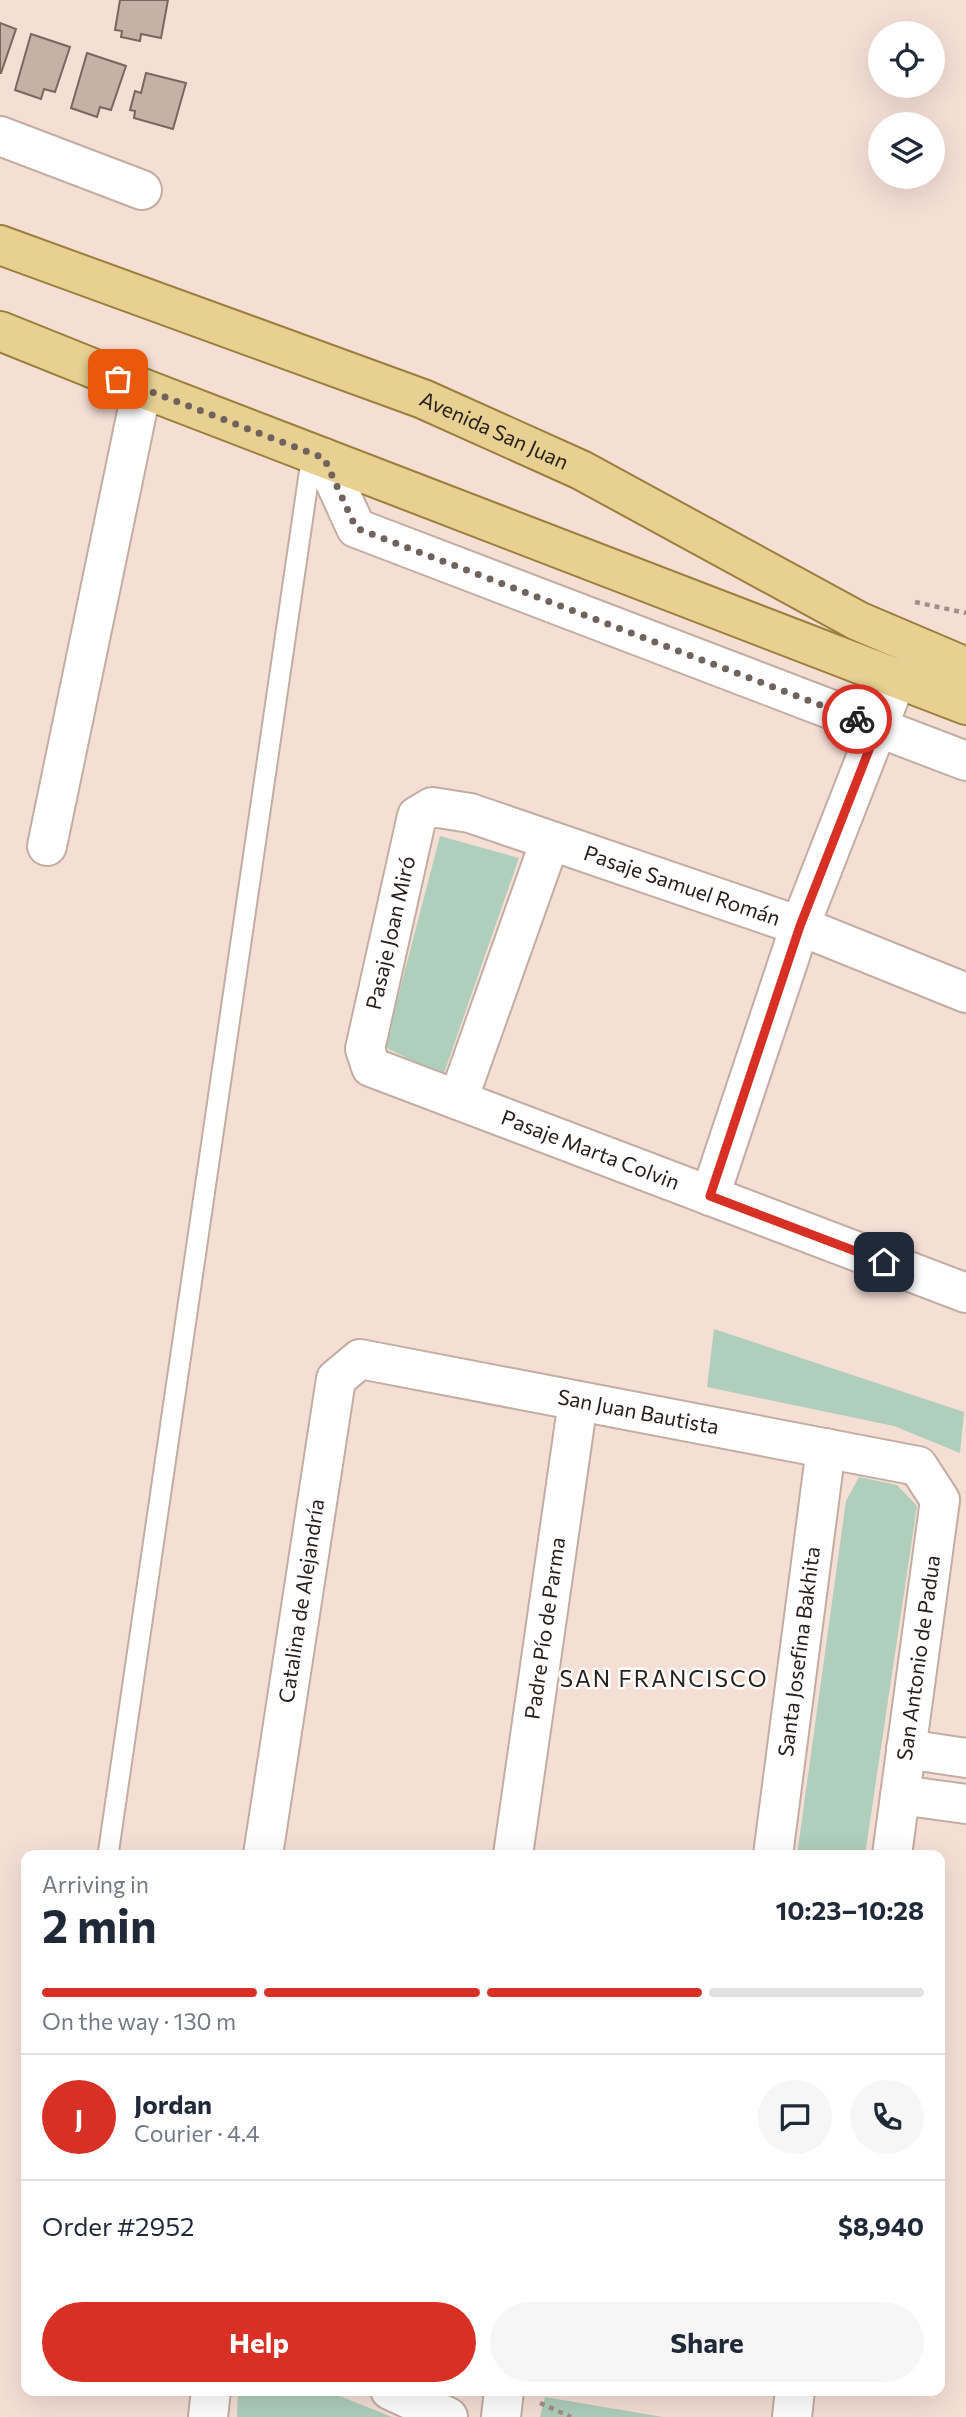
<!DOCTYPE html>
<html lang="en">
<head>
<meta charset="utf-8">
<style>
  :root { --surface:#fff; --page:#f6f6f7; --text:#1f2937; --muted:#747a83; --line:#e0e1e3; --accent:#d93025 }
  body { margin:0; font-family:Commissioner,sans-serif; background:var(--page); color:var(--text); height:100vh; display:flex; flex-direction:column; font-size:26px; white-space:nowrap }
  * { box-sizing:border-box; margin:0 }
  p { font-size:23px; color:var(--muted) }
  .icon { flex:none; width:38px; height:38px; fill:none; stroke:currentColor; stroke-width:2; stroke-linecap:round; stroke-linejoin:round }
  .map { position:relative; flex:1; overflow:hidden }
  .side { position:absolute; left:21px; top:1850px; width:924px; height:546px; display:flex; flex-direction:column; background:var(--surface); border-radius:14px; box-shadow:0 7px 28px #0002 }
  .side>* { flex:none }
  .fabs { position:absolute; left:868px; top:21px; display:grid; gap:14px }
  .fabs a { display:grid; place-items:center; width:77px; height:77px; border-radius:50%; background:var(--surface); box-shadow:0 7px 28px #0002; font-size:35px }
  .pin { position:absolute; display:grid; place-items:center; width:60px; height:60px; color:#fff; margin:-30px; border-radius:14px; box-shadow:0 4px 10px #0006 }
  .courier { position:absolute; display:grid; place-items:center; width:70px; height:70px; margin:-35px; border:5px solid #d93025; border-radius:50%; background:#fff; color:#222; box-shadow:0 2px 9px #0007 }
  .head em { font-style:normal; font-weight:700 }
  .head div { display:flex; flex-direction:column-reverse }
  .head { display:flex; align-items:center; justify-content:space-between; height:119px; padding:0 21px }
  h1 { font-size:46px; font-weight:700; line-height:52px }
  .bar { display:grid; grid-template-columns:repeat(4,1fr); gap:10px 7px; align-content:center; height:84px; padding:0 21px }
  .bar i { height:9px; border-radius:5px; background:var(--line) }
  .bar .selected { background:var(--accent) }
  .bar p { grid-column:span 4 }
  .line { display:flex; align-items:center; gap:18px; padding:0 21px; border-top:2px solid var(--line) }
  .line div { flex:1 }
  .round { display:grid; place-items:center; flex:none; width:74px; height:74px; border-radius:37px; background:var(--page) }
  .primary-button { display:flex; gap:14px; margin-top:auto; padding:14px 21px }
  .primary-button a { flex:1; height:80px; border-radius:42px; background:var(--accent); color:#fff; font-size:28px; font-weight:700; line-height:80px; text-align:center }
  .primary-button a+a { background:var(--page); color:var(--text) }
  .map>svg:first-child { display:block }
</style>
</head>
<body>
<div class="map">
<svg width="966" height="2417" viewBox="0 0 966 2417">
  <rect width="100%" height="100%" fill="#f5dfd5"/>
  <g fill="#afcebc">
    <path d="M 440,836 L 519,858 L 443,1076 L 385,1047 Z"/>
    <path d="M 714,1329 L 964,1412 L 960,1453 L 894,1426 L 707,1387 Z"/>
    <path d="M 859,1477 L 897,1485 L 917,1506 L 865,1855 L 797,1855 L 846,1501 Z"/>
    <path d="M 238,2390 L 327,2391 L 392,2417 L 237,2417 Z"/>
    <path d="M 545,2397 L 663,2417 L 540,2417 Z"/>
  </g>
  <g fill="#c6b1a7" stroke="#79665d" stroke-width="2">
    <path d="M 120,0 L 168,0 L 161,38 L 141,34 L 140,41 L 121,37 L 122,31 L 115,30 Z"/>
    <path d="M 0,23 L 16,29 L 1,73 L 0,73 Z"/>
    <path d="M 31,34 L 70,47 L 55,92 L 44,89 L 41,99 L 15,90 Z"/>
    <path d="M 87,53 L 126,66 L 111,110 L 100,107 L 97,117 L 71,108 Z"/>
    <path d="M 146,73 L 186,83 L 173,129 L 134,118 L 135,111 L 130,110 L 135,91 L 141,93 Z"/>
  </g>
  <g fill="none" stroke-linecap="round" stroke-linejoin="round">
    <defs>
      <path id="lane" d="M 108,1855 L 312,454"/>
      <g id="street">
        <path d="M 0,136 L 142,190"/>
        <path d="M 324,458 L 356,528 L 966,761"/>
        <path d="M 47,846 L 142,388"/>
        <path id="s1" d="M 966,993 L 800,926 L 470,813 L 432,807 L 417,816 L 365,1049 L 371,1067 L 966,1293"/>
        <path d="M 458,1100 L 550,841"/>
        <path d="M 710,1196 L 800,926 L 897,678"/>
        <path d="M 906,1749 L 966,1758"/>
        <path d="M 900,1795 L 966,1804"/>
        <path id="s2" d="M 263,1855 L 336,1379 L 360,1359 L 918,1466 L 940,1500 L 892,1855"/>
        <path id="s3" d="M 513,1855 L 578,1401"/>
        <path id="s4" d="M 773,1855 L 826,1448"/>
        <path d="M 390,2390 L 448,2417"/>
        <path d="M 208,2417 L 211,2390"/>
        <path d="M 501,2417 L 504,2390"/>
        <path d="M 792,2417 L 795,2390"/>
      </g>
      <g id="primary">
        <path id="s5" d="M 0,245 L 423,399 L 581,470 L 858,621 L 966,667"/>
        <path d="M 0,331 L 142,388 L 966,705"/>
      </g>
    </defs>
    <use href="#lane" stroke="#c2ada3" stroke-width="23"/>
    <use href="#street" stroke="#c2ada3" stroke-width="42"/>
    <use href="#primary" stroke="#9a7e3a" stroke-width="42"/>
    <g stroke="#a09089" stroke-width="4.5" stroke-dasharray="5 5" stroke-linecap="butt">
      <path d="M 915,602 L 966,613"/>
      <path d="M 540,2403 L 571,2417"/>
    </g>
    <use href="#lane" stroke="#fff" stroke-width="19"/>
    <use href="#street" stroke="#fff" stroke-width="38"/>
    <use href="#primary" stroke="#e7d092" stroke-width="38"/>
  </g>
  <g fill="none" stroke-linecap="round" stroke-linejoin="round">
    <path stroke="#70635d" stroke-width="7" stroke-dasharray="0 12.6" d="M 118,379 L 324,458 L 356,528 L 857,719"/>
    <path stroke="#d93025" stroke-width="9" d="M 857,719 L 878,727 L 800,926 L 710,1196 L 884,1262"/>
  </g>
  <g text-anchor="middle" stroke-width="5" stroke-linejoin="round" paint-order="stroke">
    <g font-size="21" fill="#28201d" stroke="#fff">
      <text dy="7" stroke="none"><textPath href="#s5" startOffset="528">Avenida San Juan</textPath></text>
      <text transform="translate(682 886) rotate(19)" y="7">Pasaje Samuel Román</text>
      <text transform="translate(391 933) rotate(-77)" y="7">Pasaje Joan Miró</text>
      <text dy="7" stroke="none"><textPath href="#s1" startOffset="1076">Pasaje Marta Colvin</textPath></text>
      <text dy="7" stroke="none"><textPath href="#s2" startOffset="796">San Juan Bautista</textPath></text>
      <text dy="7" stroke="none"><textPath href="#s2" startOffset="257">Catalina de Alejandría</textPath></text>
      <text dy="7" stroke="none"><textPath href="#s3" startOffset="229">Padre Pío de Parma</textPath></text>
      <text dy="7" stroke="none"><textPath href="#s4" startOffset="205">Santa Josefina Bakhita</textPath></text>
      <text transform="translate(919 1658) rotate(-82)" y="7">San Antonio de Padua</text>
    </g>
    <g font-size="23" letter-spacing="2" fill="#28201d" stroke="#fff">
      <text x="664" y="1687">SAN FRANCISCO</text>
    </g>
  </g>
</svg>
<div class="fabs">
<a><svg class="icon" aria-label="locate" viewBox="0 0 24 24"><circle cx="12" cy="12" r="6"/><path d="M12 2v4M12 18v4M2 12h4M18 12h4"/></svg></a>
<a><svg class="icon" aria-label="layers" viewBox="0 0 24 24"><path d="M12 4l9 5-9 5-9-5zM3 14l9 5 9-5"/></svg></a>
</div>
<div class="pin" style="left:118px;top:379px;background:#ea580c"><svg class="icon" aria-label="bag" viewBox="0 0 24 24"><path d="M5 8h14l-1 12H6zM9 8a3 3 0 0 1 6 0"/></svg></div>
<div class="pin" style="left:884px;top:1262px;background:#1f2937"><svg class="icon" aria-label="home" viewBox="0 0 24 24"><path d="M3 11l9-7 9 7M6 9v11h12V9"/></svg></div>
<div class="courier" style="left:857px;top:719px"><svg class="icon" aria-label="bike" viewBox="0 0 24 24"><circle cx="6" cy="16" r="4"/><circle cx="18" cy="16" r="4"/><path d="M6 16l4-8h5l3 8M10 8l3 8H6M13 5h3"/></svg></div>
<section class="side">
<div class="head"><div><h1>2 min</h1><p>Arriving in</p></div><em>10:23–10:28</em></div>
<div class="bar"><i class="selected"></i><i class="selected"></i><i class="selected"></i><i></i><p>On the way · 130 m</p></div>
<div class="line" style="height:126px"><b class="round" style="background:var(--accent);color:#fff">J</b><div><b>Jordan</b><p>Courier · 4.4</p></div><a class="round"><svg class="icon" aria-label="chat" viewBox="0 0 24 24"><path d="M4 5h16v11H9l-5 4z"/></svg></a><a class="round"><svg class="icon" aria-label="phone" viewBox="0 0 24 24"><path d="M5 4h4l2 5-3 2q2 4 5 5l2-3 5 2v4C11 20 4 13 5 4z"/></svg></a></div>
<div class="line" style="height:91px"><div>Order #2952</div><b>$8,940</b></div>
<div class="primary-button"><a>Help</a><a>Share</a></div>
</section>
</div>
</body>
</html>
